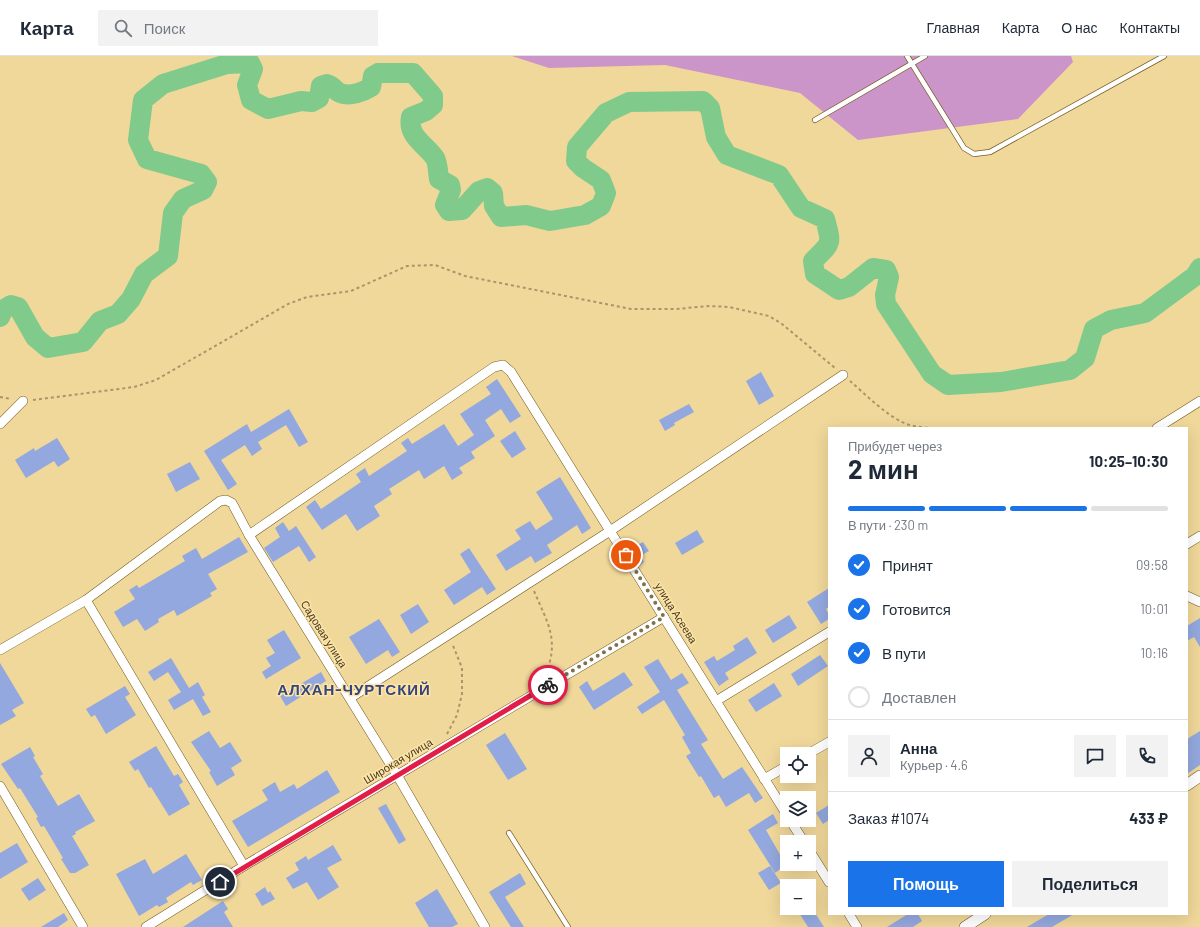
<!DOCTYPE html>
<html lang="ru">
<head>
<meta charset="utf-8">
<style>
  :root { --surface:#fff; --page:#f2f2f3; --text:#1f2937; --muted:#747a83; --line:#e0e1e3; --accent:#1a73e8 }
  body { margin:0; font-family:Barlow,sans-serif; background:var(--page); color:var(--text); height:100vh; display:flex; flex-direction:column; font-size:15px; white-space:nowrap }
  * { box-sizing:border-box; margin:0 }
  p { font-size:13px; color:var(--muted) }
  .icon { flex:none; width:22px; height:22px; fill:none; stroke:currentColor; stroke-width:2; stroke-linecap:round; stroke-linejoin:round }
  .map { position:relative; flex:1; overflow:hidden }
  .drawer { position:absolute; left:828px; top:371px; width:360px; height:488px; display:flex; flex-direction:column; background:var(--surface); border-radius:0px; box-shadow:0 4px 16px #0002 }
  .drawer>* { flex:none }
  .buttons { position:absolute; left:780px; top:691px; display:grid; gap:8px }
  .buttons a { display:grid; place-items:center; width:36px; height:36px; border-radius:0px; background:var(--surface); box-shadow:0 4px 16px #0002; font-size:20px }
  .pin { position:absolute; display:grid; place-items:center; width:34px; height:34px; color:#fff; margin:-17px; border:2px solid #fff; border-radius:50%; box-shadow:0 1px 4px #0007 }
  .courier { position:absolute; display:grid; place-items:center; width:40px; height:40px; margin:-20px; border:3px solid #e11d48; border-radius:50%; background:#fff; color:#222; box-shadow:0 1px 5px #0007 }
  .headline em { font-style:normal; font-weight:700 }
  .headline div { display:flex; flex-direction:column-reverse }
  .headline { display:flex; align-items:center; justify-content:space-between; height:68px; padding:0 20px }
  h1 { font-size:26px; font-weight:700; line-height:30px }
  .bar { display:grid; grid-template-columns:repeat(4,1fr); gap:6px 4px; align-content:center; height:48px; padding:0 20px }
  .bar i { height:5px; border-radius:3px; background:var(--line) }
  .bar .active { background:var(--accent) }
  .bar p { grid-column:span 4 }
  .line { display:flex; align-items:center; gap:10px; padding:0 20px; border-top:1px solid var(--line) }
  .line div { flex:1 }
  .round { display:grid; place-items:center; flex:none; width:42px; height:42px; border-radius:0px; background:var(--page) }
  ol { padding:0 20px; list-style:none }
  li { display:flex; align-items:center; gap:12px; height:44px }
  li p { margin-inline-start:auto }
  li .icon { padding:4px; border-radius:50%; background:var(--accent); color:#fff; stroke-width:4 }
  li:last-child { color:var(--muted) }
  li i { width:22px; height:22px; border:2px solid var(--line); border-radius:50% }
  .action { display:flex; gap:8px; margin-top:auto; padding:8px 20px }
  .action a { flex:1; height:46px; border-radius:0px; background:var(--accent); color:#fff; font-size:16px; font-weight:700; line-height:46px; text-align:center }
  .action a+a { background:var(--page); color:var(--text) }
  header { display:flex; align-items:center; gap:24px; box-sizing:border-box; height:56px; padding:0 20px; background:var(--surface); border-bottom:1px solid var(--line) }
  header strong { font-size:19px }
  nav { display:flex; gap:22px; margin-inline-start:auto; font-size:14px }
  .search { width:280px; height:36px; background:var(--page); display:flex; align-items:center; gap:10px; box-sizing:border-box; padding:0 14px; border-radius:0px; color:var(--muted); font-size:15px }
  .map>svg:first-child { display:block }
</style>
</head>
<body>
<header>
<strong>Карта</strong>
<div class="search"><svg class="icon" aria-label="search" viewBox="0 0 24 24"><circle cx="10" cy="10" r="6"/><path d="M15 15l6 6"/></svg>Поиск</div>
<nav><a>Главная</a><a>Карта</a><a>О нас</a><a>Контакты</a></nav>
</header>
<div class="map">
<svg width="1200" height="871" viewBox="0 0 1200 871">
  <rect width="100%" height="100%" fill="#f0d79a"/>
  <path fill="#cb95c9" d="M 512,0 L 1071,0 L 1073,6 L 1018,63 L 858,84 L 800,37 L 665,9 L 549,12 Z"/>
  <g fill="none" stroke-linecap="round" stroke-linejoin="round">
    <path stroke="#80cb8b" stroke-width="20" d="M 0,261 L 3,254 L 11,249 L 18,251 L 35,281 L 48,292 L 83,286 L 100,265 L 118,258 L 131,243 L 144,218 L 168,200 L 173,157 L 183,143 L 203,134 L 207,126 L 201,118 L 147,103 L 138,84 L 143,44 L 163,28 L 227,8 L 250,7 L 253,13 L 247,29 L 251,44 L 268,53 L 301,45 L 312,46 L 319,42 L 321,30 L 327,28 C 334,30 335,35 340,37 C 350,41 363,36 371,31 L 373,20 L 378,17 L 413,17 L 433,40 L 433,49 L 426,55 L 411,61 C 407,80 425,88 435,102 C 438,107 438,117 439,123 L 450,129 L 451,134 L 445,149 L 449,155 L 462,154 L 479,135 L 487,132 L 493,137 L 494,150 L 501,161 L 526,159 L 550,165 L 585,159 L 601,150 L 606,137 L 601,124 L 583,112 L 576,105 L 577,91 L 606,57 L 629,46 L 703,45 L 710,52 L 716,81 L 727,99 L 779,119 L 801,152 L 825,163 C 832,189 832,186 813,205 L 815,218 L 839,234 L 849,231 L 873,212 L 886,214 L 889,221 L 885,239 L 886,248 L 932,318 L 948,329 L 1001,326 L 1070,314 L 1085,302 L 1094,273 L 1111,264 L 1145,257 L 1195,220 L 1200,212"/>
  </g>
  <g fill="#93a8de">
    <path d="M 761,316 L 774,340 L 759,349 L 746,325 Z"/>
    <path d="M 497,323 L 521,360 L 510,367 L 501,353 L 485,364 L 495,380 L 471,396 L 475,402 L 459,412 L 463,417 L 452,424 L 444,410 L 424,423 L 419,414 L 389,433 L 392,438 L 374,450 L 380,460 L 357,475 L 346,458 L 322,474 L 306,451 L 315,444 L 321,453 L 361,426 L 356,418 L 365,412 L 369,420 L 407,395 L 401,387 L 408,382 L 412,388 L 444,368 L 458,390 L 474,379 L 460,358 L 491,338 L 486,331 Z"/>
    <path d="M 689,348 L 694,356 L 674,367 L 675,369 L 665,375 L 659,364 Z"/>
    <path d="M 289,353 L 308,386 L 299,391 L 286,369 L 258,386 L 262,393 L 252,400 L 245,389 L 221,404 L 237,428 L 228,434 L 204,395 L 247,368 L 251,376 Z"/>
    <path d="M 515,375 L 526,393 L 512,402 L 500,385 Z"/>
    <path d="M 57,382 L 70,403 L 58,411 L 54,405 L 26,422 L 15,404 L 34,392 L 35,395 Z"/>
    <path d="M 190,406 L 200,423 L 176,436 L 167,418 Z"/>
    <path d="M 560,421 L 591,472 L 582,478 L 577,469 L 547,489 L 552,497 L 535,507 L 531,500 L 506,515 L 496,499 L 521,483 L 515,474 L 530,465 L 536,474 L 553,463 L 536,436 Z"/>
    <path d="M 283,466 L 289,475 L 296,470 L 316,501 L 309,506 L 299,490 L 273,506 L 264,492 L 280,481 L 275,472 Z"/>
    <path d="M 697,474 L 704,486 L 682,499 L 675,487 Z"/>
    <path d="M 239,481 L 248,496 L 208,518 L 217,533 L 210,537 L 212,540 L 177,560 L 174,554 L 158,563 L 159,566 L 145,575 L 137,563 L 123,571 L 114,556 L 135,543 L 129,534 L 137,529 L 139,532 L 185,505 L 182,500 L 196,492 L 202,503 Z"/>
    <path d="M 643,486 L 649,495 L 640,500 L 644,506 L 639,510 L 629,494 Z"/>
    <path d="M 469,492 L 496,533 L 487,539 L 482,531 L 454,549 L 444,534 L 471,516 L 460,498 Z"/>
    <path d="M 829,532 L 829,551 L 826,553 L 829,559 L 829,563 L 821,568 L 807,546 Z"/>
    <path d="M 418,548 L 429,566 L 411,578 L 400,559 Z"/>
    <path d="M 789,559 L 797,572 L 773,587 L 765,574 Z"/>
    <path d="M 1200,562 L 1200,591 L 1194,581 L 1187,585 L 1187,570 Z"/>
    <path d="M 379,563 L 400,596 L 392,601 L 388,594 L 366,608 L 349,581 Z"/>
    <path d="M 284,574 L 301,602 L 266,623 L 262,616 L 271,610 L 266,602 L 275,597 L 267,584 Z"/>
    <path d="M 747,581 L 757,597 L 725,617 L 729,623 L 719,630 L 704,606 L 714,600 L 717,605 L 735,594 L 733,590 Z"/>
    <path d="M 820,599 L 828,610 L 798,630 L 791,618 Z"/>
    <path d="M 171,602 L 189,632 L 198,626 L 205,639 L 202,641 L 211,656 L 203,660 L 193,643 L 174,654 L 168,644 L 181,636 L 168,616 L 154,625 L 148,616 Z"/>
    <path d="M 658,603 L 671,624 L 682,617 L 689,627 L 677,634 L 708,684 L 701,688 L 723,723 L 742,711 L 763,742 L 755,747 L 749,737 L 726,751 L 719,739 L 714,742 L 701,720 L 699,721 L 686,700 L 691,697 L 682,681 L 685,679 L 664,644 L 642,658 L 637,651 L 660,636 L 644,611 Z"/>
    <path d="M 0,607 L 24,647 L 12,654 L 16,660 L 0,669 Z"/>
    <path d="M 321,616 L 326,625 L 286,650 L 280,640 Z"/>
    <path d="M 624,616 L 633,629 L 594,654 L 579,631 L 587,625 L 593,635 Z"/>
    <path d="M 774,627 L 782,640 L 756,656 L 748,644 Z"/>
    <path d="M 125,630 L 130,638 L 125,641 L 136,659 L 106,678 L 95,659 L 91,661 L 86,653 Z"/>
    <path d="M 209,675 L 220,692 L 230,686 L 242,705 L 231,712 L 235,719 L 217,730 L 209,716 L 211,715 L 191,686 Z"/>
    <path d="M 1200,675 L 1200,709 L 1187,718 L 1187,683 Z"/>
    <path d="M 505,677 L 527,713 L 508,724 L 486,689 Z"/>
    <path d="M 156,690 L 174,720 L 178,718 L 183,726 L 179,729 L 190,748 L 169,760 L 151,731 L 149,732 L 138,713 L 135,715 L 129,706 Z"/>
    <path d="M 30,691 L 35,700 L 33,701 L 43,718 L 40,720 L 58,750 L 79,738 L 95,765 L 75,776 L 76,778 L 72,780 L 89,809 L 75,817 L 70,817 L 61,803 L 63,802 L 44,770 L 41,771 L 36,762 L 38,761 L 20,732 L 18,733 L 1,708 Z"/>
    <path d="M 327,714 L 340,736 L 248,791 L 232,765 L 268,744 L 262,734 L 275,726 L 280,736 L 294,728 L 297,733 Z"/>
    <path d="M 386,748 L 406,784 L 399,788 L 378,752 Z"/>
    <path d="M 829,749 L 829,764 L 823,768 L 816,757 Z"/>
    <path d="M 773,758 L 778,767 L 766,774 L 786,809 L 775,817 L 748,774 Z"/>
    <path d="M 17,787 L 28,806 L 0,823 L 0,797 Z"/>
    <path d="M 333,789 L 342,804 L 327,812 L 339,831 L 318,844 L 307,826 L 293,833 L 286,822 L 299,814 L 295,807 L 306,800 L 308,804 Z"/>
    <path d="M 186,798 L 202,824 L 193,829 L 191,826 L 166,842 L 168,846 L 159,851 L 157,849 L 139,860 L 116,818 L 145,803 L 153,818 Z"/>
    <path d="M 770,810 L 781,827 L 769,834 L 758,817 Z"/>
    <path d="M 520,817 L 526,828 L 505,841 L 524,871 L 511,871 L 489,836 Z"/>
    <path d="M 38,822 L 46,834 L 29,845 L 21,833 Z"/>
    <path d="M 265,831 L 268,837 L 270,835 L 275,843 L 262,850 L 255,838 Z"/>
    <path d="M 437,833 L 458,868 L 452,871 L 429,871 L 415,847 Z"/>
    <path d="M 223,845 L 228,853 L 224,856 L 233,871 L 183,871 Z"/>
    <path d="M 796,852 L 812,852 L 824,871 L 808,871 Z"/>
    <path d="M 64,857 L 68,864 L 58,871 L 41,871 Z"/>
    <path d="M 908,858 L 918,858 L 922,865 L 913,871 L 887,871 Z"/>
    <path d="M 1049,858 L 1074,858 L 1052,871 L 1027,871 Z"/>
  </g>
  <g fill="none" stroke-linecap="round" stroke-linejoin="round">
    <defs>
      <g id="service">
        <path d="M 907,0 L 964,92 L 974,98 L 990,96 L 1164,0"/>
        <path d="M 815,64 L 925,0"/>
        <path d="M 509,777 L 568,871"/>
      </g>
      <g id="minor">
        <path d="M 0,368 L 23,345"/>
        <path d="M 1157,372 L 1200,345"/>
        <path d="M 249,479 L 494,311 L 503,309 L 511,316 L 787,759"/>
        <path d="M 1187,488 L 1200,480"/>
        <path d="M 1187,540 L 1200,546"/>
        <path d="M 86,544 L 244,810"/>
        <path d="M 0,594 L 86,544 L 220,445 L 226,444 L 232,447 L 249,479 L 397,719 L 485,871"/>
        <path d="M 350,642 L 610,475 L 843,319"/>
        <path d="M 716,645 L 829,576"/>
        <path d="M 808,698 L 829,686"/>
        <path d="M 764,723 L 787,710"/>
        <path d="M 0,730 L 83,871"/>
        <path d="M 790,764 L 804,786"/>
        <path d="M 809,794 L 829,826"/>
        <path d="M 849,858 L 857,871"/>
        <path d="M 146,871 L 244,810 L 664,561"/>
      </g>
      <g id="tertiary">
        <path d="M 1187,729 L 1200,720"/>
        <path d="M 965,871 L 985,858"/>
      </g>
    </defs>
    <use href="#service" stroke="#735c20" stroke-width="6"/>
    <use href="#minor" stroke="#735c20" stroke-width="10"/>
    <use href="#tertiary" stroke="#735c20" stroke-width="12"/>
    <g stroke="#a99668" stroke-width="2" stroke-dasharray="3 3" stroke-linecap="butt">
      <path d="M 850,325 C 865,338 885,358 902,366 C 911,371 922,371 932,372"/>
      <path d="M 0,341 L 11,343"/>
      <path d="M 33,344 L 134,331 L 156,324 L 288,248 L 307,241 L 351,235 L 407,210 L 435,209 L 465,220 L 631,253 L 676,253 L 709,250 L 729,251 L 769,260 L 782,268 L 835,312"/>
      <path d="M 534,535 C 548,568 560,584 545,620"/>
      <path d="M 447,678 L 457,659 L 462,638 L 462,612 L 452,587"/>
    </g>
    <use href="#service" stroke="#fff" stroke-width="4.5"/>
    <use href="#minor" stroke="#fff" stroke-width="9"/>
    <use href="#tertiary" stroke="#fff" stroke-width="11"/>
  </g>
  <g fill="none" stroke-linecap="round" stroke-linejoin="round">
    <path stroke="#80714b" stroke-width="4" stroke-dasharray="0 7.2" d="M 548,629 L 664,561 L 626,499"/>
    <path stroke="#e11d48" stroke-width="5" d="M 220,826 L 548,629"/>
  </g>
  <g text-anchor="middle" stroke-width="3" stroke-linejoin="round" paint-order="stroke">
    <g font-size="11" fill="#443a21" stroke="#fee4a7">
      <text transform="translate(676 557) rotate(58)" y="4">улица Асеева</text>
      <text transform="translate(324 578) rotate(58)" y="4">Садовая улица</text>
      <text transform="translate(398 705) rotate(-31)" y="4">Широкая улица</text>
    </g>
    <g font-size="15" font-weight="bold" letter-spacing="1" fill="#32457f" stroke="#fee4a7">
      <text x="354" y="639">АЛХАН-ЧУРТСКИЙ</text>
    </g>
  </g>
</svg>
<div class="buttons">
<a><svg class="icon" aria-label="locate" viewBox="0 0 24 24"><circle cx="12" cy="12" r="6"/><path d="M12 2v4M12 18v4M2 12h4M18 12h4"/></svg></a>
<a><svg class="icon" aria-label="layers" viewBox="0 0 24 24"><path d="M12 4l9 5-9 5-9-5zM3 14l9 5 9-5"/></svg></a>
<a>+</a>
<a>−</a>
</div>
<div class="pin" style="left:626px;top:499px;background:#ea580c"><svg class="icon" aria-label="bag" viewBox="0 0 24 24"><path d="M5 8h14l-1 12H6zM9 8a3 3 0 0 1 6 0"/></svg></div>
<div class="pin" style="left:220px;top:826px;background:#1f2937"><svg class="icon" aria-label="home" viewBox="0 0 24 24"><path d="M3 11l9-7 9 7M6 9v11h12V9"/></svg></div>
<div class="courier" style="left:548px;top:629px"><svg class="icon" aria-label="bike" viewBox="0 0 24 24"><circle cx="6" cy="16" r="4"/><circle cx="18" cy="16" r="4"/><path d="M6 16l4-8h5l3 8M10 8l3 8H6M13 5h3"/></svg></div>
<section class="drawer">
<div class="headline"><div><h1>2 мин</h1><p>Прибудет через</p></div><em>10:25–10:30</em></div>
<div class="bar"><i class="active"></i><i class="active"></i><i class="active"></i><i></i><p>В пути · 230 m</p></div>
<ol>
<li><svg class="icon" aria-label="check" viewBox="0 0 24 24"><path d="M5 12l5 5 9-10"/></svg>Принят<p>09:58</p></li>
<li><svg class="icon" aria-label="check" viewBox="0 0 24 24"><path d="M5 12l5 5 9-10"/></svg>Готовится<p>10:01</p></li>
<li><svg class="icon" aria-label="check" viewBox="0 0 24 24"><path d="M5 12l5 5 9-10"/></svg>В пути<p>10:16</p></li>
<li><i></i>Доставлен</li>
</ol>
<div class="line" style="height:72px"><a class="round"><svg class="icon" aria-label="person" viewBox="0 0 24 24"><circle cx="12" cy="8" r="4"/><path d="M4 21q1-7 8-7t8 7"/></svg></a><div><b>Анна</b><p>Курьер · 4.6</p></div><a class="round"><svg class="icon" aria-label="chat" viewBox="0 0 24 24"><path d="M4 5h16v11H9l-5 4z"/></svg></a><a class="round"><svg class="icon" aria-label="phone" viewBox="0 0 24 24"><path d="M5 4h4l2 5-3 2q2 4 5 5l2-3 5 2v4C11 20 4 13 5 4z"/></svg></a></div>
<div class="line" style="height:52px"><div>Заказ #1074</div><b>433 ₽</b></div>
<div class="action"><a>Помощь</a><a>Поделиться</a></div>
</section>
</div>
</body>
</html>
